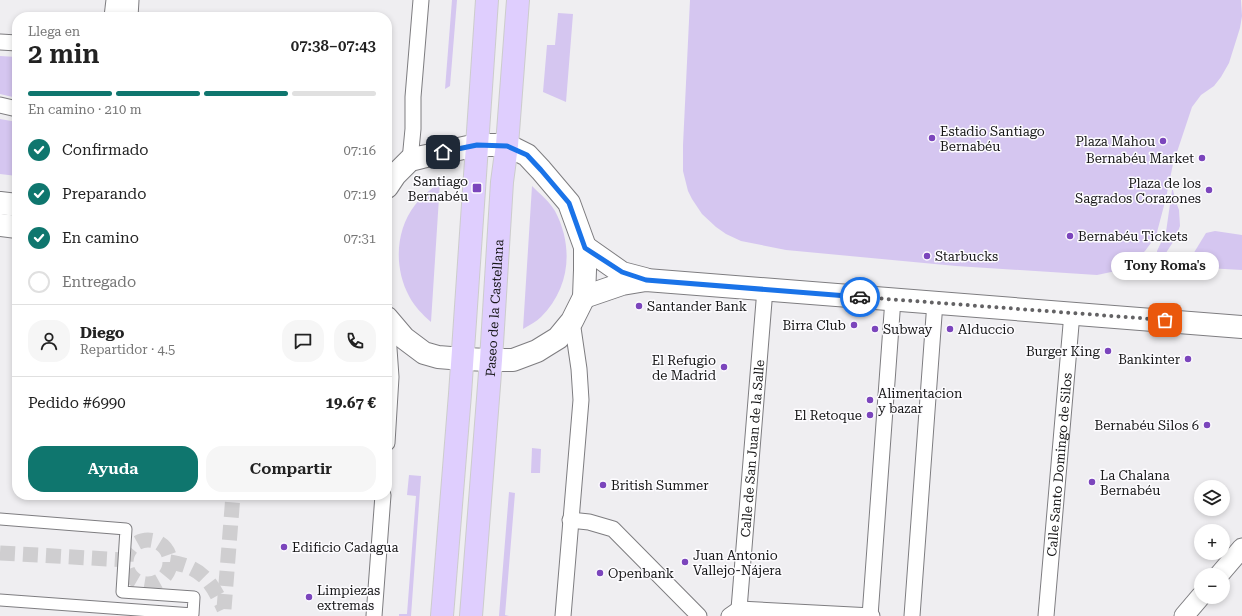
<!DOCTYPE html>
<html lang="es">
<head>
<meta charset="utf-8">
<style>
  :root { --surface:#fff; --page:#f6f6f6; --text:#222; --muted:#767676; --line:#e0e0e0; --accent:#0f766e }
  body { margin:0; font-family:"Roboto Serif",serif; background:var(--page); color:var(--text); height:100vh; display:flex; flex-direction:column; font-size:15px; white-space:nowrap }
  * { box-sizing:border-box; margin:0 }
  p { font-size:13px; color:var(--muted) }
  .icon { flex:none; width:22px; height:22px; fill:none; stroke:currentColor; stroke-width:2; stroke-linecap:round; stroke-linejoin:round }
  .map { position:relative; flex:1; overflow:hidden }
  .details { position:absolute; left:12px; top:12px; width:380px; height:488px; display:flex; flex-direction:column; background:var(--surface); border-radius:16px; box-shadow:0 2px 6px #0003 }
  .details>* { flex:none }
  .tools { position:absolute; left:1194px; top:480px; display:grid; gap:8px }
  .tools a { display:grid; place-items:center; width:36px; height:36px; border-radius:50%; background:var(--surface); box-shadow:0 2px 6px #0003; font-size:20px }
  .pin { position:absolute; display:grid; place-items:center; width:34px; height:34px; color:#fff; margin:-17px; border-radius:8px; box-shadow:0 2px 6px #0006 }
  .courier { position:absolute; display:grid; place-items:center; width:40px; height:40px; margin:-20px; border:3px solid #1a73e8; border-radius:50%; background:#fff; color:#222; box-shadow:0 1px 5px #0007 }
  .bubble { position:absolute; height:28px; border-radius:14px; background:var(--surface); box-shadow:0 2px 6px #0003; font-size:13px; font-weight:600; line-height:28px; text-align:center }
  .head em { font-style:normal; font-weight:600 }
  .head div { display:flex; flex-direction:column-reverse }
  .head { display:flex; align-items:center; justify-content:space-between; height:68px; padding:0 16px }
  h1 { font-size:26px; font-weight:600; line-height:30px }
  .bar { display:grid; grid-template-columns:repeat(4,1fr); gap:6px 4px; align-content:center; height:48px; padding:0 16px }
  .bar i { height:5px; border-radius:3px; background:var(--line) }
  .bar .selected { background:var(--accent) }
  .bar p { grid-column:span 4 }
  .line { display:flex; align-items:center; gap:10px; padding:0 16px; border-top:1px solid var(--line) }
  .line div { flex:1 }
  .round { display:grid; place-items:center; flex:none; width:42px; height:42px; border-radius:16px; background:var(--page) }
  ol { padding:0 16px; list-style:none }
  li { display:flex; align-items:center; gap:12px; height:44px }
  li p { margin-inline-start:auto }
  li .icon { padding:4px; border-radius:50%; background:var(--accent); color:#fff; stroke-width:4 }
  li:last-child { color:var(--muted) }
  li i { width:22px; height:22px; border:2px solid var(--line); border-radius:50% }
  .cta { display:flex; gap:8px; margin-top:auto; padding:8px 16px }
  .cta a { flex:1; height:46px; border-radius:16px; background:var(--accent); color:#fff; font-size:16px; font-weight:600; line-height:46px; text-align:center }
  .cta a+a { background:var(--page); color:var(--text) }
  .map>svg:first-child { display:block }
</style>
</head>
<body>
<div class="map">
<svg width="1242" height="616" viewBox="0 0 1242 616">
  <rect width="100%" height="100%" fill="#efeef1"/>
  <g fill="#d5c6f0">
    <path d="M 452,0 L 457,0 L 450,86 L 445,89 Z"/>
    <path d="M 690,0 L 1241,0 L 1242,16 L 1240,28 L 1229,63 L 1221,77 L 1214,86 L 1201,95 L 1192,107 L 1173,164 L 1166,198 L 1156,236 L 1145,251 L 1132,263 L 1116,271 L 1097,275 L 956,266 L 786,250 L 741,241 L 726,234 L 716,227 L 702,214 L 692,199 L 688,191 L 683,171 L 683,145 Z"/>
    <path d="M 558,13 L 573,14 L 566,102 L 543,92 L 547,45 L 555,45 Z"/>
    <path d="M 0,56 L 17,57 L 17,98 L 0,94 Z"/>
    <path d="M 0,119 L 17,122 L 17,176 L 0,174 Z"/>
    <path d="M 440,182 L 431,322 C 423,315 414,306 409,296 C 394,268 395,231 415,205 C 422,196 431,189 440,182 Z"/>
    <path d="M 532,186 C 540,194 549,201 555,211 C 574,247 570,288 541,317 C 536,322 529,325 523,329 Z"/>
    <path d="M 1172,190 L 1173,190 L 1176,202 L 1179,210 L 1180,226 L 1175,239 L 1160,262 L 1158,263 L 1157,251 L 1166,232 Z"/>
    <path d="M 1215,231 L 1242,235 L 1242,270 L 1189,267 L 1187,264 L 1206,233 Z"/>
    <path d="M 532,448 L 541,449 L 540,473 L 531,473 Z"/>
    <path d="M 409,475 L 421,476 L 411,616 L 399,616 L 399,614 L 407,614 L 416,496 L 407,495 Z"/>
    <path d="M 509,492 L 515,493 L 505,615 L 509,616 L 499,616 Z"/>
  </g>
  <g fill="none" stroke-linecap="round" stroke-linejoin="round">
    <g stroke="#cfced0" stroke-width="15" stroke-dasharray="15 8" stroke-linecap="butt">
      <circle cx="148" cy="562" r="22"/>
      <path d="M 0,553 L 126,560"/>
      <path d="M 170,562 C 202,567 211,581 224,609"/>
      <path d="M 224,609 L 233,495"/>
    </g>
    <defs>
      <path id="pedestrian" d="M 0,519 L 126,529 L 122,592 L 194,597 L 193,614 L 0,600"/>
      <g id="minor">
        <path d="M 130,17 L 131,0"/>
        <path d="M 0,42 L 17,43"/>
        <path d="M 0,105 L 17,109"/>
        <path d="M 410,160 L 413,129 L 413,97 L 421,0"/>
        <path d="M 387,320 L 391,377 L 387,443"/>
        <path d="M 570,520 L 589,522 L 613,529 L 699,616"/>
        <path id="s1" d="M 739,609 L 765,289"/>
        <path d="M 374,616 L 383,495"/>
        <path d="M 563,616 L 581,400 L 579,369 L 572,321"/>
        <path d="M 729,616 L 739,609 L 872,616"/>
        <path d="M 870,616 L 893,299"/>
        <path d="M 912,616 L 935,302"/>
        <path id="s2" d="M 1046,616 L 1072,313"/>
      </g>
      <g id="tertiary">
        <path d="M 114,17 L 116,0"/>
        <path d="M 1219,575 L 1242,548"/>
        <path d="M 1184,616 L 1201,596"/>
      </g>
      <g id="secondary">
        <path d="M 387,187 L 395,175 L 410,160 L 422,157 L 477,145 L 507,145 L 527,155 L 541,170 L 569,203 L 585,247 L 585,270 L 584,297 L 572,321 L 558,338 L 545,346 L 537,351 L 513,360 L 491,360 L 463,359 L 438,357 L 424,353 L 404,338 L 387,318"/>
        <path d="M 0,203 L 17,205"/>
        <path d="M 0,225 L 17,227"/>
        <path d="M 585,247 L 622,273 L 645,279"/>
        <path d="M 584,297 L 622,284 L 646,280 L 1242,327"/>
      </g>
      <g id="trunk">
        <path d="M 442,616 L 460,394 L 487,0"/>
        <path id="s3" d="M 471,616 L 491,360 L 502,182 L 507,145 L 518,0"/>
      </g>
    </defs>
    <use href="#pedestrian" stroke="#7e7d80" stroke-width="13"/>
    <use href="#minor" stroke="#7e7d80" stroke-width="17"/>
    <use href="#tertiary" stroke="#7e7d80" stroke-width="21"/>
    <use href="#secondary" stroke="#7e7d80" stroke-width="24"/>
    <use href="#trunk" stroke="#ccc" stroke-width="24"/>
    <use href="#pedestrian" stroke="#fff" stroke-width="11"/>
    <use href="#minor" stroke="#fff" stroke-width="15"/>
    <use href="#tertiary" stroke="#fff" stroke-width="19"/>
    <use href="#secondary" stroke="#fff" stroke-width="22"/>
    <use href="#trunk" stroke="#dfcefe" stroke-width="22"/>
  </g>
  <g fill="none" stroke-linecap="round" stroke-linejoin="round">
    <path stroke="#636264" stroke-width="4" stroke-dasharray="0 7.2" d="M 860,297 L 1165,320"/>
    <path stroke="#1a73e8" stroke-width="5" d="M 443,152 L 477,145 L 507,146 L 527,155 L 541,170 L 569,203 L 585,248 L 622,272 L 646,280 L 860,297"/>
  </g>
  <g fill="#7b45bc" stroke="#fdfcff" stroke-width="1.5">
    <circle cx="932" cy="138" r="4"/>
    <circle cx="1163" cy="141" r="4"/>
    <circle cx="1202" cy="158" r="4"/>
    <rect x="472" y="183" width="10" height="10" rx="2"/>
    <circle cx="1209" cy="190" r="4"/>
    <circle cx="1070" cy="236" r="4"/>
    <circle cx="927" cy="256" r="4"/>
    <circle cx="639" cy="306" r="4"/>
    <circle cx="854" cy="325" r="4"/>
    <circle cx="875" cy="329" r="4"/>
    <circle cx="950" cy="329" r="4"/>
    <circle cx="1108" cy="351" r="4"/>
    <circle cx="1188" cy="359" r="4"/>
    <circle cx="724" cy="367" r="4"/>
    <circle cx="870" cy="400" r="4"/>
    <circle cx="870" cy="415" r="4"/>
    <circle cx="1207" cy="425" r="4"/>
    <circle cx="1092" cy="482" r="4"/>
    <circle cx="603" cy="485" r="4"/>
    <circle cx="284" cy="547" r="4"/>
    <circle cx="685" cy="562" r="4"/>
    <circle cx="600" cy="573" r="4"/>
    <circle cx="309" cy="597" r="4"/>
  </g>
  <g text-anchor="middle" stroke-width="3" stroke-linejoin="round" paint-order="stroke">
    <g font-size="13" fill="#171718" stroke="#fdfcff" text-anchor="start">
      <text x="940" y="136">Estadio Santiago<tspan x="940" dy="15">Bernabéu</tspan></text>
      <text x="1155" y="146" text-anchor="end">Plaza Mahou</text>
      <text x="1194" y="163" text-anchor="end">Bernabéu Market</text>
      <text x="468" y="186" text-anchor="end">Santiago<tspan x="468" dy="15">Bernabéu</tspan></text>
      <text x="1201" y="188" text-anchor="end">Plaza de los<tspan x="1201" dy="15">Sagrados Corazones</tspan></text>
      <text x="1078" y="241">Bernabéu Tickets</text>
      <text x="935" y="261">Starbucks</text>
      <text x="647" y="311">Santander Bank</text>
      <text x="846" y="330" text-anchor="end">Birra Club</text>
      <text x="883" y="334">Subway</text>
      <text x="958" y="334">Alduccio</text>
      <text x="1100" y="356" text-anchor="end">Burger King</text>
      <text x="1180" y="364" text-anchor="end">Bankinter</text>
      <text x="716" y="365" text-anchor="end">El Refugio<tspan x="716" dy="15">de Madrid</tspan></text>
      <text x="878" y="398">Alimentacion<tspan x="878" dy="15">y bazar</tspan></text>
      <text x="862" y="420" text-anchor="end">El Retoque</text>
      <text x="1199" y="430" text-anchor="end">Bernabéu Silos 6</text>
      <text x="1100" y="480">La Chalana<tspan x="1100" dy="15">Bernabéu</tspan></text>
      <text x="611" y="490">British Summer</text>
      <text x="292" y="552">Edificio Cadagua</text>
      <text x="693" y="560">Juan Antonio<tspan x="693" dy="15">Vallejo-Nájera</tspan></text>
      <text x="608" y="578">Openbank</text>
      <text x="317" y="595">Limpiezas<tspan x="317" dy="15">extremas</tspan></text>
    </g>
    <g font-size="13" fill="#171718" stroke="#fdfcff">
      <text dy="5" stroke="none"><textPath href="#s3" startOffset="309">Paseo de la Castellana</textPath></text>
      <text dy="5" stroke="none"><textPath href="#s1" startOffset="161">Calle de San Juan de la Salle</textPath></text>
      <text dy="5" stroke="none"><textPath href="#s2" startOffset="152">Calle Santo Domingo de Silos</textPath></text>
    </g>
  </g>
</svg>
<div class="tools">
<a><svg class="icon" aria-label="layers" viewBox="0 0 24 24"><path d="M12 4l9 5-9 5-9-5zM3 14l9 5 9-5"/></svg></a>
<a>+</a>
<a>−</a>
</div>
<div class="pin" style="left:1165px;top:320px;background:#ea580c"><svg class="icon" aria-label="bag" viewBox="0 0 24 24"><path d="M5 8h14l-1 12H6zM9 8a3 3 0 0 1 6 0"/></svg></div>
<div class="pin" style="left:443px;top:152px;background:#1f2937"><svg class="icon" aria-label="home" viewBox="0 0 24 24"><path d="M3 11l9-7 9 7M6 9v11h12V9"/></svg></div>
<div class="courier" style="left:860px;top:297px"><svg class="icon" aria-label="car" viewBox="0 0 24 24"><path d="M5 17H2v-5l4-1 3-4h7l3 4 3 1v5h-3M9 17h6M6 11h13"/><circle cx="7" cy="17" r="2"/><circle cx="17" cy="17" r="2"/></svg></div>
<div class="bubble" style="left:1111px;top:252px;width:108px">Tony Roma's</div>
<section class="details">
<div class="head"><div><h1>2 min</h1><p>Llega en</p></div><em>07:38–07:43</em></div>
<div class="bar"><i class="selected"></i><i class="selected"></i><i class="selected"></i><i></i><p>En camino · 210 m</p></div>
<ol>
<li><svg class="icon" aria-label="check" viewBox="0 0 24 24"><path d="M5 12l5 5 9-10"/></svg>Confirmado<p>07:16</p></li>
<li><svg class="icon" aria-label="check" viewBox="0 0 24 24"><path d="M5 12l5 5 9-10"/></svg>Preparando<p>07:19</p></li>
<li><svg class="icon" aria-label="check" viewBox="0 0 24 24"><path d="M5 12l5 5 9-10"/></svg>En camino<p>07:31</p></li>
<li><i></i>Entregado</li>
</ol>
<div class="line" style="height:72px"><a class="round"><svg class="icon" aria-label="person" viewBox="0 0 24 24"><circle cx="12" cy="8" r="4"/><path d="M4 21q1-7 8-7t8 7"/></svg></a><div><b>Diego</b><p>Repartidor · 4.5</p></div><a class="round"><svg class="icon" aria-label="chat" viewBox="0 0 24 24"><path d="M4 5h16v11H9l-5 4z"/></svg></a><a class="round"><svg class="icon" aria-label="phone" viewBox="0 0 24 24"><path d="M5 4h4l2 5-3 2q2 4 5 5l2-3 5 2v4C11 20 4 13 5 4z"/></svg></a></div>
<div class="line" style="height:52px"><div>Pedido #6990</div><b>19.67 €</b></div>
<div class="cta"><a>Ayuda</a><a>Compartir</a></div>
</section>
</div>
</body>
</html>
